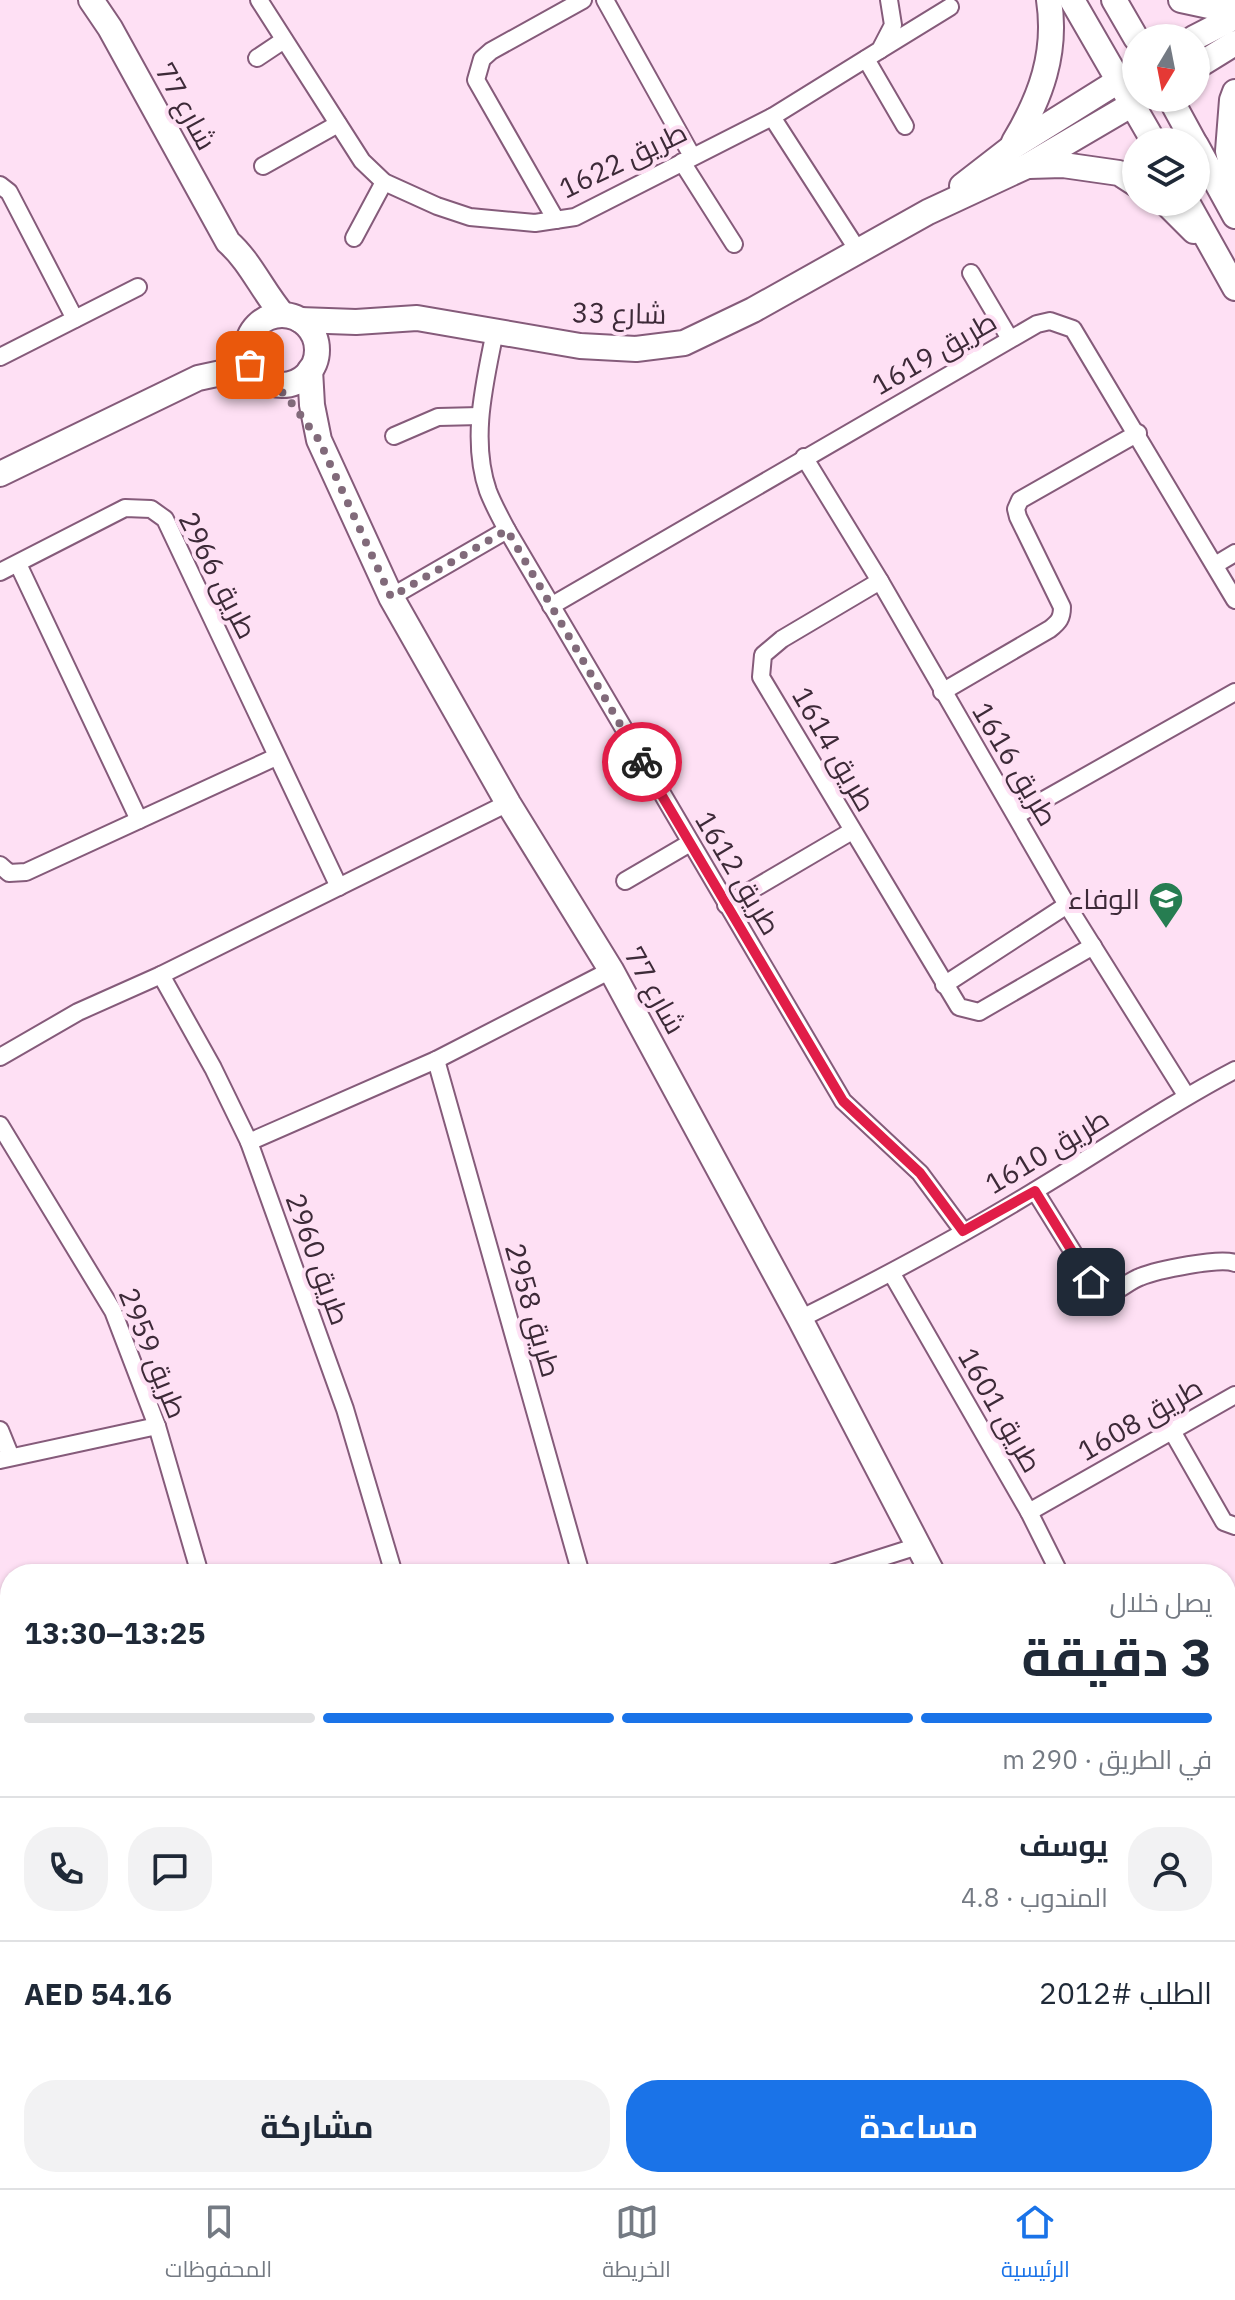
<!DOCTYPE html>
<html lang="ar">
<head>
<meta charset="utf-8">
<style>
  :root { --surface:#fff; --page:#f2f2f3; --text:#1f2937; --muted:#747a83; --line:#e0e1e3; --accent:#1a73e8 }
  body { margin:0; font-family:"IBM Plex Sans",Cairo,sans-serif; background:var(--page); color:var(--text); direction:rtl; height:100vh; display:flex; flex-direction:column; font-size:30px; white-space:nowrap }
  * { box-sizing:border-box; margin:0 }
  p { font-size:26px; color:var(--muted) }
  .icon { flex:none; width:44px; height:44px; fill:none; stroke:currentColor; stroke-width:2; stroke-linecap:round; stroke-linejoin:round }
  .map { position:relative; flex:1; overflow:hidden; direction:ltr }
  .sheet { position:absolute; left:0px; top:1564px; width:1236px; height:624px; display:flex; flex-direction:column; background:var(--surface); border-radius:32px 32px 0 0; box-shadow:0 2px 6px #0004; direction:rtl }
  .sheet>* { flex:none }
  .needle { width:52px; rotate:190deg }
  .buttons { position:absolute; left:1122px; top:24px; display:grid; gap:16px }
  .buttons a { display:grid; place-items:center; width:88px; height:88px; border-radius:50%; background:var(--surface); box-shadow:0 2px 6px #0004; font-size:40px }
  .pin { position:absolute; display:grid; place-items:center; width:68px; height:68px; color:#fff; margin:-34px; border-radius:16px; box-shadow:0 4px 12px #0006 }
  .courier { position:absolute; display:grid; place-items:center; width:80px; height:80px; margin:-40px; border:6px solid #e11d48; border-radius:50%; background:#fff; color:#222; box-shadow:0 2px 10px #0007 }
  .summary em { font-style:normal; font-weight:700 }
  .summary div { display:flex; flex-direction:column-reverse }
  .summary { display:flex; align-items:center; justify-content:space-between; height:136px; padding:0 24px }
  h1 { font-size:52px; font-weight:700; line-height:60px }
  .bar { display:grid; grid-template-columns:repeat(4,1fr); gap:12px 8px; align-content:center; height:96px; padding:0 24px }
  .bar i { height:10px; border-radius:6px; background:var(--line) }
  .bar .on { background:var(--accent) }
  .bar p { grid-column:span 4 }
  .line { display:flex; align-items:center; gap:20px; padding:0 24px; border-top:2px solid var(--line) }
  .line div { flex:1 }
  .round { display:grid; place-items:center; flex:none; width:84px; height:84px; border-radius:32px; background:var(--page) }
  .button { display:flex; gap:16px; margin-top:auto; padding:16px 24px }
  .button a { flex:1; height:92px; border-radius:32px; background:var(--accent); color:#fff; font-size:32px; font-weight:700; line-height:92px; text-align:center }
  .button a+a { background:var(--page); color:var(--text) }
  .dock { display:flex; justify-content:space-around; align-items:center; height:112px; border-top:2px solid var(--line); background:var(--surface); font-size:22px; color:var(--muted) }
  .dock a { display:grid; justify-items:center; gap:4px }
  .dock .on { color:var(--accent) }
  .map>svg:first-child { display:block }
</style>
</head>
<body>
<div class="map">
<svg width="1235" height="2188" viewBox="0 0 1235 2188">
  <rect width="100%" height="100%" fill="#fee0f4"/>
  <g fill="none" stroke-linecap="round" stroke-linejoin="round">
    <defs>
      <g id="street">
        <path d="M 259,0 L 362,161 L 384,182 L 437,206 L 470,217 L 535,223 L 575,217 L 772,117 L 857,249"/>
        <path d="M 605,0 L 692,156"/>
        <path d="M 880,50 L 950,7"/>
        <path d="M 257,58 L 284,40"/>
        <path d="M 866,59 L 905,126"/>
        <path d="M 772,117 L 880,50 L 893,25 L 889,0"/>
        <path d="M 682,162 L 734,244"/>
        <path d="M 263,166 L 338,124"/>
        <path d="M 0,185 L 9,192 L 75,319"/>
        <path d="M 556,220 L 476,80 L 482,59 L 491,51 L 583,0"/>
        <path d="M 354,238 L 384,182"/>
        <path d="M 971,273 L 1010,339"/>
        <path d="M 495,331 C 485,382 470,439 488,491 C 493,504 500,517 507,530 L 843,1101 L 920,1173 L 963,1231"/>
        <path d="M 0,357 L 138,287"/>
        <path d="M 394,436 L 438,417 L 480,416"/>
        <path d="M 804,457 L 880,581 L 1067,905 L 1186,1095"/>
        <path d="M 18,564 L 139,820"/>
        <path d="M 1215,565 L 1235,553"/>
        <path d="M 0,572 L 125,508 L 151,509 L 165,519 L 339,887"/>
        <path d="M 880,581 L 782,639 L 763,655 L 761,677 L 959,1007 L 979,1012 L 1093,946"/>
        <path d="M 391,597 L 507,530"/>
        <path d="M 551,606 L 1037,324 L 1050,321 L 1073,329 L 1235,600"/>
        <path d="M 942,692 L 1050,629 C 1059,622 1062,618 1062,607 L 1018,517 L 1016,509 L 1020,500 L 1138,433"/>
        <path d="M 1017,815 L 1235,692"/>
        <path d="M 0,865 L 9,873 L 26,872 L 276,757"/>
        <path d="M 625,881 L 690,843"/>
        <path d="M 726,905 L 852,831"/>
        <path d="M 161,975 L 213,1068 L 249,1142 L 345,1409 L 394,1574"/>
        <path d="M 944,985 L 1067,905"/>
        <path d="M 0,1057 L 78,1012 L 161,975 L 508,803"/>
        <path d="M 436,1060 L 581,1574"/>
        <path d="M 0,1125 L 113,1311 L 157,1426 L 200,1574"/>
        <path d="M 249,1142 L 436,1060 L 611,970"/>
        <path d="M 1035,1191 L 1099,1294 C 1114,1297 1126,1282 1140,1277 C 1157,1270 1220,1257 1235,1263"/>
        <path d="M 892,1274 L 1029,1512 L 1060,1574"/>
        <path d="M 800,1319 C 880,1279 959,1237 1036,1190 C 1103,1150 1166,1106 1235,1070"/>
        <path d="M 0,1430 L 11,1457"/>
        <path d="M 1172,1431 L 1224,1522 L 1235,1526"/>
        <path d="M 0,1460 L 157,1426"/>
        <path d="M 1029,1512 L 1235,1395"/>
        <path d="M 830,1574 L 918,1546"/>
        <path d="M 1226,1726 L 1235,1721"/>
        <path d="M 1226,1912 L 1235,1931"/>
        <path d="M 0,2028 L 10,2026"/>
        <path d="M 152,2178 L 160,2188"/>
        <path d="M 1005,2178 L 1010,2188"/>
        <path d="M 760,2188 L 794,2178"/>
      </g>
      <g id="secondary">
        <path d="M 91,0 L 110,28 L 228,242 C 250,261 263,292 283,315"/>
        <path d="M 1072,0 L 1154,142"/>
        <path d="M 1114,0 L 1136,38"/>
        <path d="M 1181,0 L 1209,6 L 1235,5"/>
        <path d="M 1194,38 L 1235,17"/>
        <path d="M 1196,67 L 1235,43"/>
        <path d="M 1235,92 L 1232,100 L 1228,151 L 1235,183"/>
        <path d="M 1170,98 L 1194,142"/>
        <path d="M 1014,142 C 1041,97 1057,53 1049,0"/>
        <path d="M 1196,145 L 1235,216"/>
        <path d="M 1029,166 L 1063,165 L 1119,173 L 1136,184"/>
        <path d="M 962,186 L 1011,148 L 1136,70"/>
        <path d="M 1165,202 L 1194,231"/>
        <path d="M 1187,202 L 1235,288"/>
        <circle cx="282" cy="350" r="35"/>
        <path d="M 300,320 L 356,322 L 417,318 L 580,346 L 636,349 L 684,343 L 753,310 L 928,212 L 1027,166 L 1143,98"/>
        <path d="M 310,370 L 312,405 L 319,440 L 391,597 L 508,803 L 611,970 L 800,1319 L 933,1574"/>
        <path d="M 0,474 L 198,378 L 226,372 L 255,373"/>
        <path d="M 1226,2149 L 1235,2167"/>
      </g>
    </defs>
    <use href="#street" stroke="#855b7a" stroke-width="20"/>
    <use href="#secondary" stroke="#855b7a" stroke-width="28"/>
    <use href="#street" stroke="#fff" stroke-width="16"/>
    <use href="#secondary" stroke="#fff" stroke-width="24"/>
  </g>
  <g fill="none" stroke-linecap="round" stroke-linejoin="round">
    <path stroke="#816a7a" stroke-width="8" stroke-dasharray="0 14.4" d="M 250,365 L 261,378 L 274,384 L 287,397 L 319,440 L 391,597 L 507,530 L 642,762"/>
    <path stroke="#e11d48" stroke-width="10" d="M 642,762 L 843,1101 L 920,1173 L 963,1231 L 1035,1191 L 1091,1282"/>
  </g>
  <defs>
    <symbol id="school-pin" viewBox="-11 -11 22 30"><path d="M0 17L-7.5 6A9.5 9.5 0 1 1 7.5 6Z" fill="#267d51" stroke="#fee0f4"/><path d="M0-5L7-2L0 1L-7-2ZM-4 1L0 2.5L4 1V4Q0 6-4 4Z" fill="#fff"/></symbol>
  </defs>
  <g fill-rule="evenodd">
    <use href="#school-pin" x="1146" y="879" width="40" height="54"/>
  </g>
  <g text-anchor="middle" stroke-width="8" stroke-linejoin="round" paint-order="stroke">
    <g font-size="28" fill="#3d2a38" stroke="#fee0f4">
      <text transform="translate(186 106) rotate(61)" y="10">شارع 77</text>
      <text transform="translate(623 160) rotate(-26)" y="10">طريق 1622</text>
      <text transform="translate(619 313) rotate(1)" y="10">شارع 33</text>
      <text transform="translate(934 353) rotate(-30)" y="10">طريق 1619</text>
      <text transform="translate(218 575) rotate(63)" y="10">طريق 2966</text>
      <text transform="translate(834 749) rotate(60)" y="10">طريق 1614</text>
      <text transform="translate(1015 764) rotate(59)" y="10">طريق 1616</text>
      <text transform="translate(738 873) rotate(59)" y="10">طريق 1612</text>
      <text transform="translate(655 990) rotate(61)" y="10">شارع 77</text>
      <text transform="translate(1047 1151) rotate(-31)" y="10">طريق 1610</text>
      <text transform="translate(318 1259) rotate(70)" y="10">طريق 2960</text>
      <text transform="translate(533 1310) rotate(74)" y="10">طريق 2958</text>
      <text transform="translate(153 1353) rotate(68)" y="10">طريق 2959</text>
      <text transform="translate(1000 1410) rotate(60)" y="10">طريق 1601</text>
      <text transform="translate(1140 1419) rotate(-30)" y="10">طريق 1608</text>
    </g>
    <g font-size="28" fill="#3d2a38" stroke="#fee0f4" text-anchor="end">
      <text x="1140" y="909">الوفاء</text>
    </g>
  </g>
</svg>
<div class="buttons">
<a><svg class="needle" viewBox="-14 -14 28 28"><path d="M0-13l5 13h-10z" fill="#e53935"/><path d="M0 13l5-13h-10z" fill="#747a83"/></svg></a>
<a><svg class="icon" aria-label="layers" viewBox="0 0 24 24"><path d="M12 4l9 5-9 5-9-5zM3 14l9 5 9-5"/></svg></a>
</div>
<div class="pin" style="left:250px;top:365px;background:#ea580c"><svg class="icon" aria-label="bag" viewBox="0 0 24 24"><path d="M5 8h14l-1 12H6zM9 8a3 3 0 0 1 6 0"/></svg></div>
<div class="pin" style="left:1091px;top:1282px;background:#1f2937"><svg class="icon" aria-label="home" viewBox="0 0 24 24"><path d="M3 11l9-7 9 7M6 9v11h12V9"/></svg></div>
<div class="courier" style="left:642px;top:762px"><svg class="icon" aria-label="bike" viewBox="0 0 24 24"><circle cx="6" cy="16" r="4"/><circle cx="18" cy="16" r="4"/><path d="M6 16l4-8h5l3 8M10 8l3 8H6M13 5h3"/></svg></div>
<section class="sheet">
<div class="summary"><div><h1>3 دقيقة</h1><p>يصل خلال</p></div><em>13:25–13:30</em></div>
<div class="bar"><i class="on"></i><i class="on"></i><i class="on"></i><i></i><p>في الطريق · 290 m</p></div>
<div class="line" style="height:144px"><a class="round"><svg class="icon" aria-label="person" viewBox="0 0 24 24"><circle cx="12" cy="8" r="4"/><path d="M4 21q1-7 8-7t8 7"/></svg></a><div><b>يوسف</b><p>المندوب · 4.8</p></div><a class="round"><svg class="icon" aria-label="chat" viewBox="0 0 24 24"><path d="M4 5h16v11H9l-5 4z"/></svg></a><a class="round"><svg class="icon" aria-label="phone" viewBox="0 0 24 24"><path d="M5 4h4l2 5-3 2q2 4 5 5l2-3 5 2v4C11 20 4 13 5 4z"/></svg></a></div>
<div class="line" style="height:104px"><div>الطلب #2012</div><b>AED 54.16</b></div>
<div class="button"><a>مساعدة</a><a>مشاركة</a></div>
</section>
</div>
<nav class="dock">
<a class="on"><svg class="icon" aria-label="home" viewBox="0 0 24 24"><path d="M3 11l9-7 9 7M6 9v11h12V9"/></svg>الرئيسية</a>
<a><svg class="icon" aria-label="map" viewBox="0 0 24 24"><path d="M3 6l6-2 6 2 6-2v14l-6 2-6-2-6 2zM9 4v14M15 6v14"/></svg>الخريطة</a>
<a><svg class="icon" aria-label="saved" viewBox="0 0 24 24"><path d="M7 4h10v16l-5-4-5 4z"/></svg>المحفوظات</a>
</nav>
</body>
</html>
